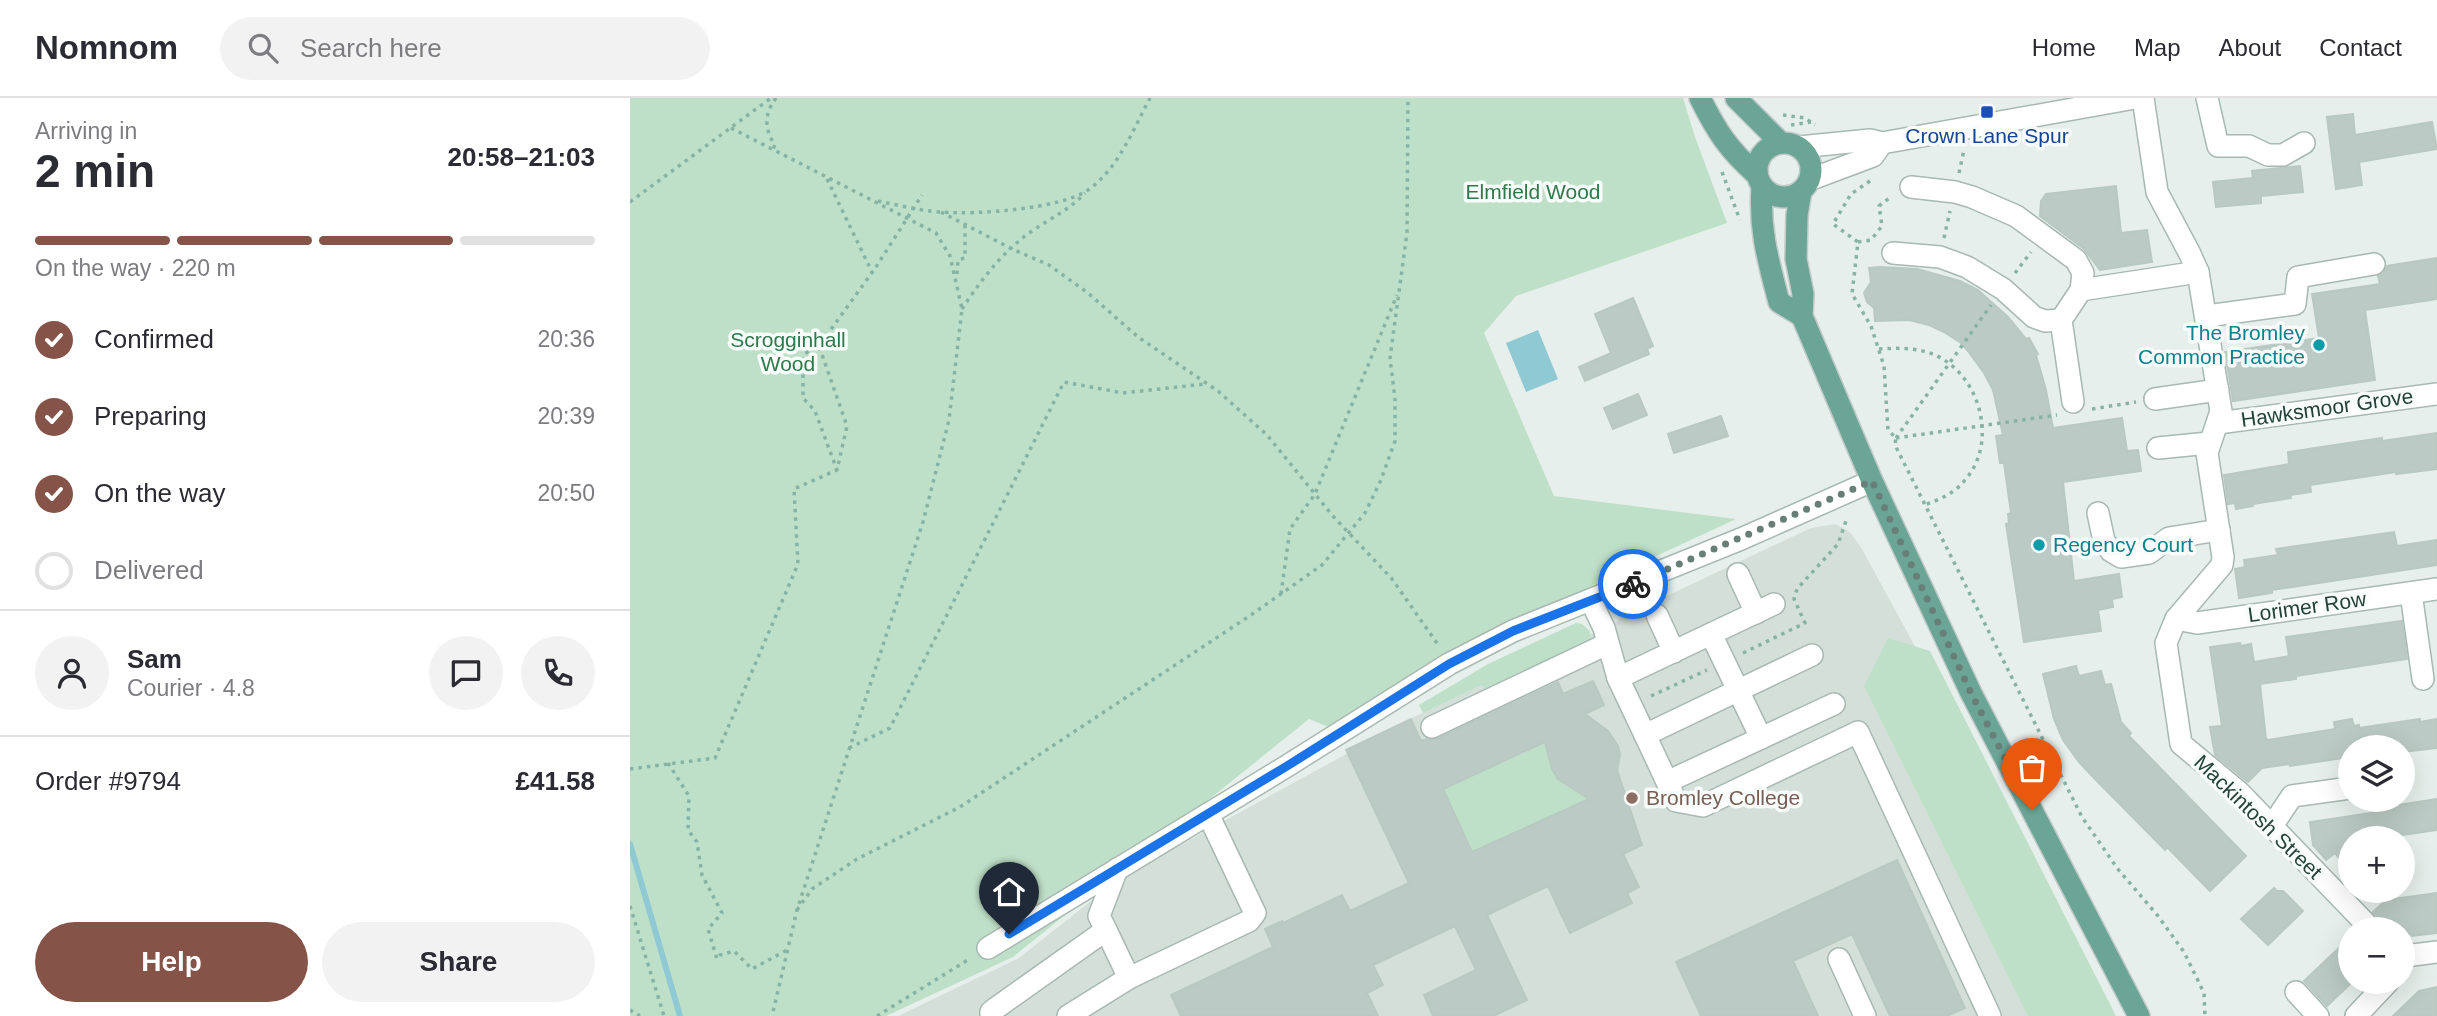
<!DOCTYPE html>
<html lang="en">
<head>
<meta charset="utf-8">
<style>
  :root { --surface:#fff; --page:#f2f2f3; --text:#2b2b33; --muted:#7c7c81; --line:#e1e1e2; --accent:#855347 }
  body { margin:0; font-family:Arial,sans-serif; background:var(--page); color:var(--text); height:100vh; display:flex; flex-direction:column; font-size:26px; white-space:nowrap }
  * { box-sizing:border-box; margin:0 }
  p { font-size:23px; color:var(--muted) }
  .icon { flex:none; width:38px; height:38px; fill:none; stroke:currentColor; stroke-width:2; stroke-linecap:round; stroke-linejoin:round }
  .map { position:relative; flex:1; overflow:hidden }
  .details { display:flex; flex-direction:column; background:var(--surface); width:630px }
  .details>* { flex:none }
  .fabs { position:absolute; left:1708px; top:637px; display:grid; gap:14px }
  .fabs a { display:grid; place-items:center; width:77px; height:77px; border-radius:50%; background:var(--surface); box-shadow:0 7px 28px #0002; font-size:35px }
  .pin { position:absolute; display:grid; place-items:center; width:60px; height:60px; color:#fff; margin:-72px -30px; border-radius:50% 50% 50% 0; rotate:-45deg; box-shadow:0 0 7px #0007 }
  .pin .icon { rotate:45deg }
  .courier { position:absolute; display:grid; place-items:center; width:70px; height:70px; margin:-35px; border:5px solid #1a73e8; border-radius:50%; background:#fff; color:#222; box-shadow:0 2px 9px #0007 }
  .summary em { font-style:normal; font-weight:700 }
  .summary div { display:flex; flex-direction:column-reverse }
  .summary { display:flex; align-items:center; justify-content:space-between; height:119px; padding:0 35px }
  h1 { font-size:46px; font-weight:700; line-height:52px }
  .bar { display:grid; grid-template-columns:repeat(4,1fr); gap:10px 7px; align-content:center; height:84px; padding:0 35px }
  .bar i { height:9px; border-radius:5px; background:var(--line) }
  .bar .active { background:var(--accent) }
  .bar p { grid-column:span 4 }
  .line { display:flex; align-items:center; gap:18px; padding:0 35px; border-top:2px solid var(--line) }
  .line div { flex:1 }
  .round { display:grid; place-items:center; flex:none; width:74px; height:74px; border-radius:37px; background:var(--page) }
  ol { padding:0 35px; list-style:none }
  li { display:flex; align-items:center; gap:21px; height:77px }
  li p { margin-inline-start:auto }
  li .icon { padding:7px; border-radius:50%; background:var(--accent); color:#fff; stroke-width:4 }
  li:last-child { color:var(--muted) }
  li i { width:38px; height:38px; border:4px solid var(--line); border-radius:50% }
  .button { display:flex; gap:14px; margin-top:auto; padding:14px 35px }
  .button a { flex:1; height:80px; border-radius:42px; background:var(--accent); color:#fff; font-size:28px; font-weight:700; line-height:80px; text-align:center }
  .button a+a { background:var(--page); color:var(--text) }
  header { display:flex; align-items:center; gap:42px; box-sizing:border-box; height:98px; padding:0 35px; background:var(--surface); border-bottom:2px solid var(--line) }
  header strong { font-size:33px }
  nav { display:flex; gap:38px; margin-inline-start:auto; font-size:24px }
  .search { width:490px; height:63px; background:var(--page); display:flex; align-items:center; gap:18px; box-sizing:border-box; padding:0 24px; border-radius:38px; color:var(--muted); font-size:26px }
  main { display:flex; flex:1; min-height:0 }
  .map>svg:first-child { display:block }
</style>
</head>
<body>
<header>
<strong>Nomnom</strong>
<div class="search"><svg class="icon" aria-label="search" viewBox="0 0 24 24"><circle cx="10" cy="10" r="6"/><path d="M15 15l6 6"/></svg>Search here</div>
<nav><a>Home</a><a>Map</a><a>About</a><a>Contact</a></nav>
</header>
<main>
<section class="details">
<div class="summary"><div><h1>2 min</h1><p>Arriving in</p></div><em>20:58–21:03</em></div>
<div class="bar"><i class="active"></i><i class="active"></i><i class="active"></i><i></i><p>On the way · 220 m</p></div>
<ol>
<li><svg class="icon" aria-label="check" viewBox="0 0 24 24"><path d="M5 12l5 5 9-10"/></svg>Confirmed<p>20:36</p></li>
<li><svg class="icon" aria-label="check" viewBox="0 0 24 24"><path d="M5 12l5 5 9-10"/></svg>Preparing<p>20:39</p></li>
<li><svg class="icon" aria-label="check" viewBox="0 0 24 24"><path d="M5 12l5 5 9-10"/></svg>On the way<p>20:50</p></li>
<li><i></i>Delivered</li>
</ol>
<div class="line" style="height:126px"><a class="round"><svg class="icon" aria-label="person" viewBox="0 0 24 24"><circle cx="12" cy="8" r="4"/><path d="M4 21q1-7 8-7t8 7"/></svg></a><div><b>Sam</b><p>Courier · 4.8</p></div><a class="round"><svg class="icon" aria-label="chat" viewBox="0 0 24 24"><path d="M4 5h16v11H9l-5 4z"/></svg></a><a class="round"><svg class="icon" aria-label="phone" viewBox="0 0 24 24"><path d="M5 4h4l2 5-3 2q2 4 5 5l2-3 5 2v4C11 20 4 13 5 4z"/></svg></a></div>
<div class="line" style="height:91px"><div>Order #9794</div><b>£41.58</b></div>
<div class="button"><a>Help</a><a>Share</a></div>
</section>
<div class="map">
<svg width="1807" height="918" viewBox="0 0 1807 918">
  <rect width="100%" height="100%" fill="#e6efeb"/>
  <path fill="#d4dfda" d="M 1205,426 L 1220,434 L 1232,451 L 1486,918 L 268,918 L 389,860 L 490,780 L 782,620 L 988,523 L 990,520 L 1181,430 Z"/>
  <g fill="#bfe0c8">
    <path d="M 0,0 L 1053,0 L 1065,39 L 1097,125 L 886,198 L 854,235 L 924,398 L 1106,421 L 869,531 L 713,635 L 679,621 L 383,859 L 256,918 L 0,918 Z"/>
    <path d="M 946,525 L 952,526 L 960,533 L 960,545 L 856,592 L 852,587 L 793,615 L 789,607 L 858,566 Z"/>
    <path d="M 1258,540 L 1300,553 L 1486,918 L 1398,918 L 1234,588 Z"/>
    <path d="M 922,642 C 917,683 932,691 970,696 L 842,754 L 813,691 Z"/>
  </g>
  <path fill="#8ec9d4" d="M 908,232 L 928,281 L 896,294 L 876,245 Z"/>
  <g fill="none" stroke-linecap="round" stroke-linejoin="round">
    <path stroke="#8ec9d4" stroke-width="6" d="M 0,746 L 50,918"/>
  </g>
  <g fill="#bbcac4" stroke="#b8c9c2" stroke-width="2" fill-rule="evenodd">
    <path d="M 1723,16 L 1725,37 L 1802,24 L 1807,51 L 1729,64 L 1732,87 L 1706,91 L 1697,19 Z"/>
    <path d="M 1670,68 L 1673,94 L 1631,98 L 1631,105 L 1586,109 L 1583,84 L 1623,80 L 1622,73 Z"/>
    <path d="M 1486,88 L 1491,135 L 1517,132 L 1522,164 L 1470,172 L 1454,151 L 1410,118 L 1411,103 L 1416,96 Z"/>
    <path d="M 1807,160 L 1807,201 L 1735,212 L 1745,282 L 1603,303 L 1595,254 L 1689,240 L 1682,196 L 1750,186 L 1748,178 L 1753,176 L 1757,168 Z"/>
    <path d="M 1250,169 L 1287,171 L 1330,183 L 1348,192 L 1378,219 L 1396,241 L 1399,240 L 1408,256 L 1406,257 L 1416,292 L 1423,330 L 1492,320 L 1497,353 L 1508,352 L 1511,373 L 1433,384 L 1444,483 L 1489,476 L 1492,499 L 1482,501 L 1483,509 L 1468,512 L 1471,533 L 1394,544 L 1376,426 L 1379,425 L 1378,416 L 1381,415 L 1374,365 L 1370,365 L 1366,338 L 1373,337 L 1363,292 L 1354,275 L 1338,253 L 1331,245 L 1314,234 L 1299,227 L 1279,222 L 1245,223 L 1244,210 L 1237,204 L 1234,195 L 1241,184 L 1239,170 Z"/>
    <path d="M 1003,200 L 1023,248 L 1017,251 L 1019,256 L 955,283 L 949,269 L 981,255 L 965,216 Z"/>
    <path d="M 1008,296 L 1017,317 L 983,331 L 974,310 Z"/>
    <path d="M 1091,318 L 1098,338 L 1044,355 L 1038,336 Z"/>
    <path d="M 1807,335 L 1807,371 L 1766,376 L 1766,374 L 1680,387 L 1681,394 L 1660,397 L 1661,400 L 1623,406 L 1623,408 L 1606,411 L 1605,405 L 1598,406 L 1594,377 L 1659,366 L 1658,354 L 1752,340 L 1752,343 Z"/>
    <path d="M 1764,434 L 1767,448 L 1807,442 L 1807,467 L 1642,492 L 1642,495 L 1609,500 L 1605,471 L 1615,469 L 1614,462 L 1648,457 L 1646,451 Z"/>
    <path d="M 1772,523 L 1777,561 L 1666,578 L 1666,581 L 1630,586 L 1636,641 L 1638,642 L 1705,631 L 1704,624 L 1722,621 L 1724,628 L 1729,627 L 1729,630 L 1790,621 L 1790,624 L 1807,621 L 1807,650 L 1773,654 L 1773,649 L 1720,649 L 1720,659 L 1660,668 L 1659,666 L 1632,670 L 1618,684 L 1585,657 L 1580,629 L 1592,628 L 1580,549 L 1610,545 L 1611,548 L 1621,546 L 1624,564 L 1659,558 L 1656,539 Z"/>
    <path d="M 1446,568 L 1449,578 L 1471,573 L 1475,587 L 1481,586 L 1491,624 L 1501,635 L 1499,638 L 1616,758 L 1580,793 L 1537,749 L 1535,752 L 1466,682 L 1449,664 L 1433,642 L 1424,621 L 1413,576 Z"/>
    <path d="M 963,583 L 974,607 L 955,616 L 978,633 L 988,648 L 990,657 L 987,672 L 1012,747 L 993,756 L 1009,789 L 997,795 L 1002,805 L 940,835 L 918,788 L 857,817 L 897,902 L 863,918 L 803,918 L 794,897 L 846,872 L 825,828 L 743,867 L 753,887 L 737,895 L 748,918 L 551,918 L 541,897 L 643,849 L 635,831 L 652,823 L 653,825 L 712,797 L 720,813 L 779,785 L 716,652 L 781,621 L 791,643 L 797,641 L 807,641 L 928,584 L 933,596 ZM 915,644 L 922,671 L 928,681 L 959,701 L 842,754 L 813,691 Z"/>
    <path d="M 1807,701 L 1807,732 L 1765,738 L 1765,740 L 1720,740 L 1720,751 L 1709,760 L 1705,755 L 1696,762 L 1683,747 L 1680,724 L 1748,714 L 1748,710 Z"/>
    <path d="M 1267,762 L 1335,910 L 1317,918 L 1260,918 L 1222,836 L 1163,863 L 1188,918 L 1071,918 L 1046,864 Z"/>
    <path d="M 1644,790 L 1647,793 L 1653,793 L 1673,813 L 1638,847 L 1611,821 Z"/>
    <path d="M 1807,795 L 1807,835 L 1782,838 L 1781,836 L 1773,837 L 1773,831 L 1754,831 L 1751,822 L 1743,814 L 1756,802 Z"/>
    <path d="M 1709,850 L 1720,862 L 1720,886 L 1697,908 L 1674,883 Z"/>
    <path d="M 1807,889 L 1807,918 L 1763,918 L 1789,893 Z"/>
  </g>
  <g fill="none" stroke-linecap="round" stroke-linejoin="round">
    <defs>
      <g id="minor">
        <path d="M 1513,0 L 1527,94 L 1560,156 L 1568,174 L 1591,313 L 1577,355 L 1593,459 L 1592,467 L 1546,521 L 1536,545 L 1551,646 L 1609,694 L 1741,831"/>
        <path d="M 1577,0 L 1588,48 L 1619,48 L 1638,57 L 1653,57 L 1674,45"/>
        <path d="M 1169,49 L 1240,42 L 1252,45 L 1505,0"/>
        <path d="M 1179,82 L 1243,58 L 1252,45"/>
        <path d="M 1281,89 L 1325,94 L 1342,99 L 1386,118 L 1446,162 L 1453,175 L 1451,192 L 1431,222 L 1443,304"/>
        <path d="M 1263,155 L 1310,159 L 1337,169 L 1373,191 L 1404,219 L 1415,223 L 1431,222"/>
        <path d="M 1451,192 L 1568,174"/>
        <path d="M 1577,218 L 1665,206 L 1668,179 L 1744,166"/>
        <path d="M 1525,301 L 1588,292"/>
        <path d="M 1588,325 L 1807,296"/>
        <path d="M 1528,350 L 1579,345"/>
        <path d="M 1468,415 L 1474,443 L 1481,453 L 1491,459 L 1519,455 L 1539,440 L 1589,432"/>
        <path d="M 1108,476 L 1126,515"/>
        <path d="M 1781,495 L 1793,581"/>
        <path d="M 961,503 L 974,530 L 988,580 L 1144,506"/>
        <path d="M 1027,517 L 1044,554"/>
        <path d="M 1546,521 L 1567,525 L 1807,491"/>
        <path d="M 1081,536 L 1131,640"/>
        <path d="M 1182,557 L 1015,637 L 1046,703 L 1073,708 L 1228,634 L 1360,918"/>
        <path d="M 988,580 L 1015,637"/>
        <path d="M 802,629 L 977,546"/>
        <path d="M 1037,684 L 1204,606"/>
        <path d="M 1642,728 L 1662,698 L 1720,690"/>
        <path d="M 476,832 L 499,880"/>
        <path d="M 358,850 L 657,668 L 819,566 L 883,533 L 1111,441 L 1242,383"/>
        <path d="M 1773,854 L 1783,857 L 1807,854"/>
        <path d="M 1209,861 L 1235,918"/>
        <path d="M 1666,894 L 1688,918"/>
        <path d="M 361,918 L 361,914 L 366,910 L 476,832 L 469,818 L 487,771"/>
        <path d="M 438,918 L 499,880 L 619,823 L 625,815 L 578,716"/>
        <path d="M 1726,918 L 1758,884"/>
      </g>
      <g id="major">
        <path d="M 1070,0 C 1087,34 1098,51 1127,77"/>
        <path d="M 1106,0 L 1151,45"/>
        <circle cx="1154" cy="72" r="27"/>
        <path d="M 1132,89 C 1129,132 1138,162 1149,204 L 1172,218"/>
        <path d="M 1171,93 L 1167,117 L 1166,161 L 1173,196 L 1172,218 L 1180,237 L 1242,383 L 1341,595 L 1509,918"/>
      </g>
    </defs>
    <use href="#minor" stroke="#a8b8b2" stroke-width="24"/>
    <use href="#major" stroke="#c2cac8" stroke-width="24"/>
    <g stroke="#86b3a5" stroke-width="3.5" stroke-dasharray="3.5 5" stroke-linecap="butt">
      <path d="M 146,0 C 134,16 134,31 145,47 L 144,49 L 148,50"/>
      <path d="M 1153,17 L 1175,20 L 1185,27"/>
      <path d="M 1161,27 L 1181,24"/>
      <path d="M 101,30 L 306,135 L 320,158 L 332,211 L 319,322 L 293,424 L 167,812 L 142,918"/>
      <path d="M 1092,74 L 1110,122"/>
      <path d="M 1329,75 L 1334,52"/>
      <path d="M 197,81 L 242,174"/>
      <path d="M 1240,83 L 1221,96 L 1203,126 L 1228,144 L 1222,196 L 1241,228 L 1254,268 L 1258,332 L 1266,340 L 1265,347 L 1452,719 L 1487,770 L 1528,818 L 1554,854 L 1574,895 L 1575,918"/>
      <path d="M 248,103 C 268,107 290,113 311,114 C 346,117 430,111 458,92 C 488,71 503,32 520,0"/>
      <path d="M 0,104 L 141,0"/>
      <path d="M 311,114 L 382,151 L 419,167 L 458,195 L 508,239 L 588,293 L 637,337 L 702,417 L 762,481 L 809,548"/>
      <path d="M 1314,140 L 1320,113"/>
      <path d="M 1228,144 L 1241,142 L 1252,128 L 1249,108 L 1262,98"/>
      <path d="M 1385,175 L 1401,154"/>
      <path d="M 327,176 L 328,162 L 335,160 L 335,128"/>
      <path d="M 332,211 C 351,182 373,153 402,133 C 421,120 439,112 455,95"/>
      <path d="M 191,242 L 173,258 L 173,300 L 185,313 L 207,372"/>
      <path d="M 1249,251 C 1268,250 1289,249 1307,258 C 1351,279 1368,345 1335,382 C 1325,395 1309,402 1294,407"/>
      <path d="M 1462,311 L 1506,304"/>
      <path d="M 1266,340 L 1427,317"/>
      <path d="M 1266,340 L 1361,207"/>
      <path d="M 651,496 L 660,431 L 685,396 L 767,197"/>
      <path d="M 1113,555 L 1175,525 L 1164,501 L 1167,491 L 1208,446 L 1217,420"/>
      <path d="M 1021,598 L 1077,572"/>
      <path d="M 219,650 L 260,630 L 434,284 L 493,295 L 575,286"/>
      <path d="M 38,665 L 59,698 L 58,732 L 67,744 L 72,777 L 92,815 L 78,831 L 87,861 L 90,857 L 104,853 L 122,871 L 157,852"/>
      <path d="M 0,671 L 85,660 L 168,466 L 164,391 L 207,372 L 217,328 L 189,248 L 246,169 L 292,97"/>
      <path d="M 0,808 L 34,918"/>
      <path d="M 167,812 L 182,791 L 227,761 L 330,709 L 621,517 L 692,467 L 735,415 L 751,382 L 765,343 L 765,301 L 760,260 L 777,135 L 778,0"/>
      <path d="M 0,912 L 10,918"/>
      <path d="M 247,918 L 341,860"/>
    </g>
    <use href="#minor" stroke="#fff" stroke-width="21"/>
    <use href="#major" stroke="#6aa596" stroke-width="21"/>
  </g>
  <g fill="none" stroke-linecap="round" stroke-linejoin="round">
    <path stroke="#687f78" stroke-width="7" stroke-dasharray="0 12.6" d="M 1003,486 L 1242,383 L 1341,595 L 1402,712"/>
    <path stroke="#1a73e8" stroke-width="9" d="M 379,836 L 657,668 L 819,566 L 883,533 L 1003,486"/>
  </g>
  <rect fill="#1a4fb4" stroke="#f7fbf9" stroke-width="2.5" x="1350" y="7" width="14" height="14" rx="3.5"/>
  <g fill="#0f9aa8" stroke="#f7fbf9" stroke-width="2.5">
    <circle cx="1689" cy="247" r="7"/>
    <circle cx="1409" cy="447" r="7"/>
  </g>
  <circle fill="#8d6e63" stroke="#f7fbf9" stroke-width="2.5" cx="1002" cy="700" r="7"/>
  <g text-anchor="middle" stroke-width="7" stroke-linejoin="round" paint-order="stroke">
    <g font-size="21" fill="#164399" stroke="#f7fbf9">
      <text x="1357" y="45">Crown Lane Spur</text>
    </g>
    <g font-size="21" fill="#2d7a4b" stroke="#f7fbf9">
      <text x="903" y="101">Elmfield Wood</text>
      <text x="158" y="249">Scrogginhall<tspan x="158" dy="24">Wood</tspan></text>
    </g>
    <g font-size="21" fill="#0d838f" stroke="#f7fbf9" text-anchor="end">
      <text x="1675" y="242">The Bromley<tspan x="1675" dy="24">Common Practice</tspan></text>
      <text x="1423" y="454" text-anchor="start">Regency Court</text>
    </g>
    <g font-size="21" fill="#24423a" stroke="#f7fbf9">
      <text transform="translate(1697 310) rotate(-8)" y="7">Hawksmoor Grove</text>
      <text transform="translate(1677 509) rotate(-8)" y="7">Lorimer Row</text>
      <text transform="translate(1628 719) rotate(44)" y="7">Mackintosh Street</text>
    </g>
    <g font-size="21" fill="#785e54" stroke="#f7fbf9" text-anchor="start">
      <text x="1016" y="707">Bromley College</text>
    </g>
  </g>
</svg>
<div class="fabs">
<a><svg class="icon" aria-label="layers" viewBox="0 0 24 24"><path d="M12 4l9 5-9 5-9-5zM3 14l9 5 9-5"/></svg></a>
<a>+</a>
<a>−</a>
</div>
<div class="pin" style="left:1402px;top:712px;background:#ea580c"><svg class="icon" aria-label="bag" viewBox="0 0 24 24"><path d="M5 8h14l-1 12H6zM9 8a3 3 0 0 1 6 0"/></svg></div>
<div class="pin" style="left:379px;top:836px;background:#1f2937"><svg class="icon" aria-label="home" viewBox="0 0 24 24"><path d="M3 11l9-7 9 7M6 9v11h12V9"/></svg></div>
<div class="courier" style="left:1003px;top:486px"><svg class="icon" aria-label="bike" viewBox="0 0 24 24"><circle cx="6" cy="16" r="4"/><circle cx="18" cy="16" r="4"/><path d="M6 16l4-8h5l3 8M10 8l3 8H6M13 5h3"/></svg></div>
</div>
</main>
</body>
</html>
